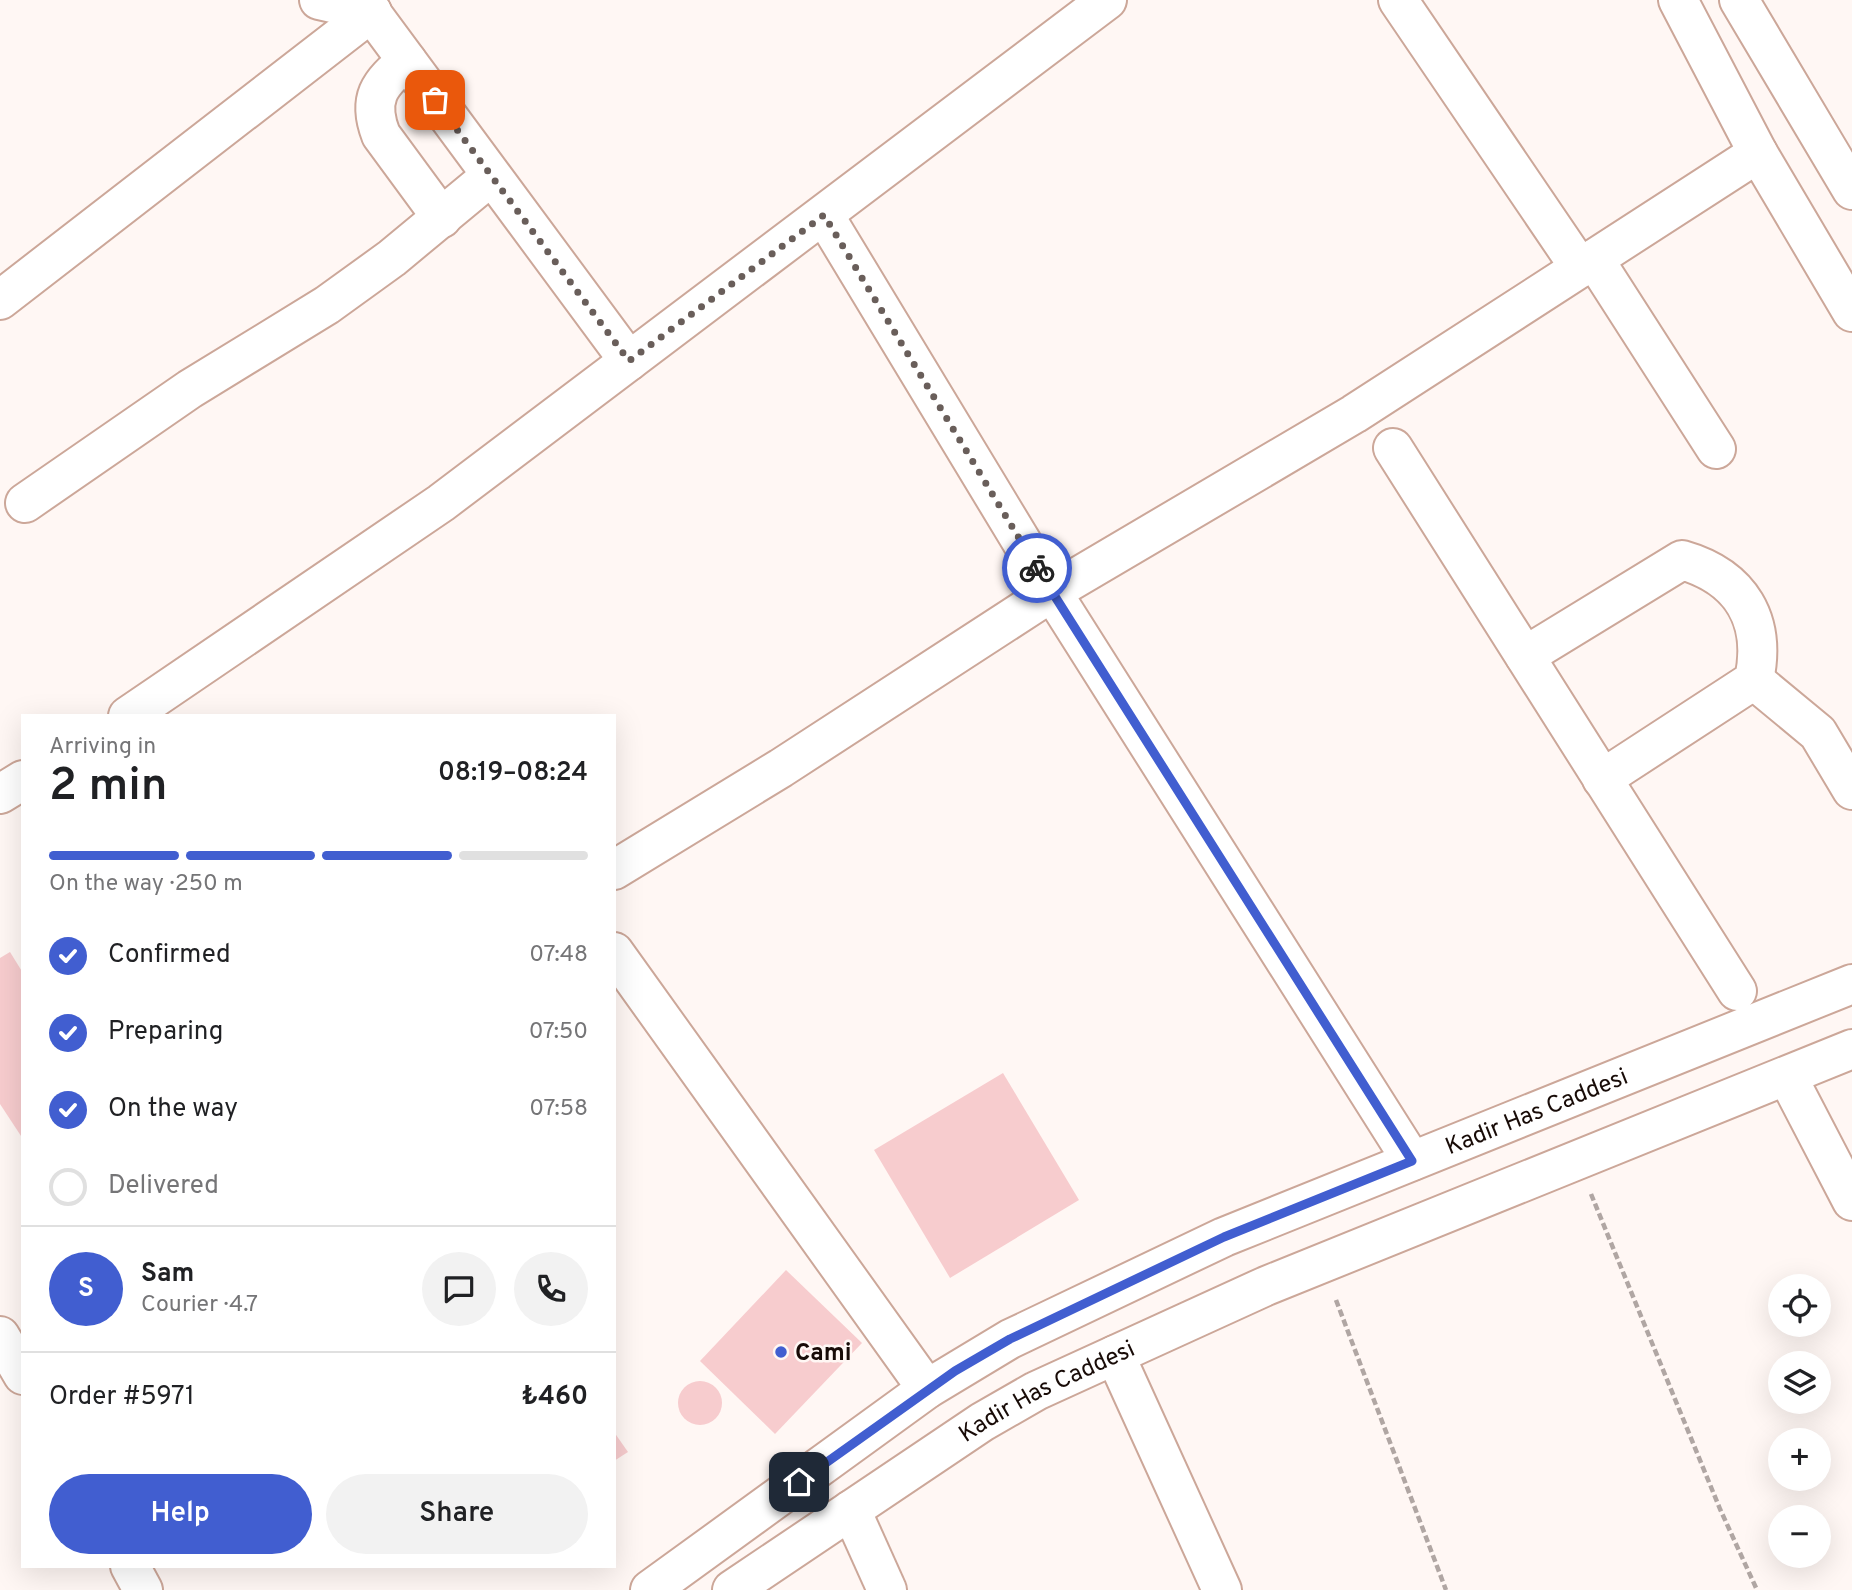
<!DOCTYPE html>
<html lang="en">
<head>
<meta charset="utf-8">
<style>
  :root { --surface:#fff; --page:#f2f2f2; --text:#202124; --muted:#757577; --line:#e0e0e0; --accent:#415ed0 }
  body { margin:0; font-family:Overpass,sans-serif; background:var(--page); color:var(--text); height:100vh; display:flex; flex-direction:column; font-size:26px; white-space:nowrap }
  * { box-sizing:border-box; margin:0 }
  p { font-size:23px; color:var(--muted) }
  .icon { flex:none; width:38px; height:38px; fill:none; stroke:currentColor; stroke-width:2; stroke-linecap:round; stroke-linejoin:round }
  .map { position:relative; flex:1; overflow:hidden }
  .sheet { position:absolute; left:21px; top:714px; width:595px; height:854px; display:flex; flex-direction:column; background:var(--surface); border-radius:0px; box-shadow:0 7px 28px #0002 }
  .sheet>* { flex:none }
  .tools { position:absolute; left:1768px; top:1274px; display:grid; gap:14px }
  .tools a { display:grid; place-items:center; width:63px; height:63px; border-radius:50%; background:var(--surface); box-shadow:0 7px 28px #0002; font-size:35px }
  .pin { position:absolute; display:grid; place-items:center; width:60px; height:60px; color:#fff; margin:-30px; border-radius:14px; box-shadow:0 4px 10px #0006 }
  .courier { position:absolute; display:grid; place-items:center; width:70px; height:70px; margin:-35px; border:5px solid #415ed0; border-radius:50%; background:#fff; color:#222; box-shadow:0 2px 9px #0007 }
  .overview em { font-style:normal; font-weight:600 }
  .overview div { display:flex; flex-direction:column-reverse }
  .overview { display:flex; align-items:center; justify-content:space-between; height:119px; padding:0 28px }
  h1 { font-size:46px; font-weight:600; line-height:52px }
  .bar { display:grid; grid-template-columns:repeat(4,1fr); gap:10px 7px; align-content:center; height:84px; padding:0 28px }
  .bar i { height:9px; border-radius:5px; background:var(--line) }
  .bar .current { background:var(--accent) }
  .bar p { grid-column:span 4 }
  .line { display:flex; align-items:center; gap:18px; padding:0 28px; border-top:2px solid var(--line) }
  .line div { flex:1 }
  .round { display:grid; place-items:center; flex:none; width:74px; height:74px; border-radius:37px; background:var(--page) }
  ol { padding:0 28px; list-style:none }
  li { display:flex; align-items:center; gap:21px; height:77px }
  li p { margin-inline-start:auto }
  li .icon { padding:7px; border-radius:50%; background:var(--accent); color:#fff; stroke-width:4 }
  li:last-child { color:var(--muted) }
  li i { width:38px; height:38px; border:4px solid var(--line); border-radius:50% }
  .button { display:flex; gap:14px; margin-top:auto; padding:14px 28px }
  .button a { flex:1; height:80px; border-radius:42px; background:var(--accent); color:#fff; font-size:28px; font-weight:600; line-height:80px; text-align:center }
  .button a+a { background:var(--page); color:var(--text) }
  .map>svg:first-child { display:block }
</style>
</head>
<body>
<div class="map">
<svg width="1852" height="1590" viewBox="0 0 1852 1590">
  <rect width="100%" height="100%" fill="#fff7f4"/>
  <g fill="#f7ccce">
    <path d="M 10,952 L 23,973 L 23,1139 L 0,1104 L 0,958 Z"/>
    <path d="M 1003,1073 L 1079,1200 L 950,1278 L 874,1150 Z"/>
    <path d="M 786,1270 L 862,1343 L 775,1434 L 700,1361 Z"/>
    <circle cx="700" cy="1403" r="22"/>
    <path d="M 614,1432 L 628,1452 L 614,1461 Z"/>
  </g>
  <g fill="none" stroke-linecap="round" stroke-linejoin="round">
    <defs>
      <g id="minor">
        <path d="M 319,0 L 372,12"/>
        <path d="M 362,0 L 629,361"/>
        <path d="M 1398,0 L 1580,268"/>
        <path d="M 1678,0 L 1758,153 L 1852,312"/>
        <path d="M 1739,0 L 1852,190"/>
        <path d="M 407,61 C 379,83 367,99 381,135 L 442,218"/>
        <path d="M 824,215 L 1052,592 L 1412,1161"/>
        <path d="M 1594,259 L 1716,449"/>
        <path d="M 0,300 L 372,12"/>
        <path d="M 1393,448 L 1737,991"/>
        <path d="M 25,503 L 190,389 L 327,305 L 392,258 L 491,176"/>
        <path d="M 1525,656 L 1682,560 C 1741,577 1767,620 1754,680 L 1602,779"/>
        <path d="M 1754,680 L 1818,733 L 1852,790"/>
        <path d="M 128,716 L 441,503 L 1107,0"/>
        <path d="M 0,794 L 23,780"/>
        <path d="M 614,870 L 781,768 L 1052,592 L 1354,414 L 1758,153"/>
        <path d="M 614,952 L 927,1389"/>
        <path d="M 1787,1076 L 1852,1201"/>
        <path d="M 0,1336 L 23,1375"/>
        <path d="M 1115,1355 L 1222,1590"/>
        <path d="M 851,1510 L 887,1590"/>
        <path d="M 130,1566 L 143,1590"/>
        <path id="s1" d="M 650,1590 L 927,1389 L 1010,1339 L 1224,1237 L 1852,984"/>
        <path id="s2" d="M 732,1590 L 982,1422 L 1036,1391 L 1266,1286 L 1852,1049"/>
      </g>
    </defs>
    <use href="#minor" stroke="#cca799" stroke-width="42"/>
    <g stroke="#b0a6a3" stroke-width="4.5" stroke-dasharray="7 3.5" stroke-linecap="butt">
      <path d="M 1591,1194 L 1720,1509 L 1757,1590"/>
      <path d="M 1336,1300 L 1446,1590"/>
    </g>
    <use href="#minor" stroke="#fff" stroke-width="38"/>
  </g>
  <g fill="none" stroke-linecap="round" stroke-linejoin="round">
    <path stroke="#695e5a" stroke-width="7" stroke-dasharray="0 12.6" d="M 435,100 L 629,361 L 824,215 L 1037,568"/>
    <path stroke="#415ed0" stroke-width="9" d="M 799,1482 L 955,1371 L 1010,1339 L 1224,1237 L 1412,1161 L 1037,568"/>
  </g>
  <circle fill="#415ed0" stroke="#fff7f4" stroke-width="2.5" cx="781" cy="1352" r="7"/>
  <g text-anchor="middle" stroke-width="5" stroke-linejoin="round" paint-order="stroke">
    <g font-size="24" fill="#180b07" stroke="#fff7f4">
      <text dy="8" stroke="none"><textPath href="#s1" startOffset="1013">Kadir Has Caddesi</textPath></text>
      <text dy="8" stroke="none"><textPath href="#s2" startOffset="373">Kadir Has Caddesi</textPath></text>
    </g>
    <g font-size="24" font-weight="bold" fill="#180b07" stroke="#fff7f4" text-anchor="start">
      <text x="795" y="1360">Cami</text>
    </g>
  </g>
</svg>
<div class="tools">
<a><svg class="icon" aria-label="locate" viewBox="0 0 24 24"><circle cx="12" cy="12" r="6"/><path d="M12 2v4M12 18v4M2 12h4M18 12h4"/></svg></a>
<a><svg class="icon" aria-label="layers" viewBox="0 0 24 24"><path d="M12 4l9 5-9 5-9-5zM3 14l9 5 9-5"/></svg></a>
<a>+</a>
<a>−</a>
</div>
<div class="pin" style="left:435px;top:100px;background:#ea580c"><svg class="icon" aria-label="bag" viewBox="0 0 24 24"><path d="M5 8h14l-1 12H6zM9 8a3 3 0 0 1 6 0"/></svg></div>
<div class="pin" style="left:799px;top:1482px;background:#1f2937"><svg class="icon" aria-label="home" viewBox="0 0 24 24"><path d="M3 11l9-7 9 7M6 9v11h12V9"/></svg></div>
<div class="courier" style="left:1037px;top:568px"><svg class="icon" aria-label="bike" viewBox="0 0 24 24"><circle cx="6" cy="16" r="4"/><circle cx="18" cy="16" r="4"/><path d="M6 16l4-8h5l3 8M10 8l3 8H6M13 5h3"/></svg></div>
<section class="sheet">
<div class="overview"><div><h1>2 min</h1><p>Arriving in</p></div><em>08:19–08:24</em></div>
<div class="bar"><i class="current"></i><i class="current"></i><i class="current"></i><i></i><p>On the way · 250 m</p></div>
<ol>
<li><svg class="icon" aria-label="check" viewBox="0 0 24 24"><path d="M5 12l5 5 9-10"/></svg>Confirmed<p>07:48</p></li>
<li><svg class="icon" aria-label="check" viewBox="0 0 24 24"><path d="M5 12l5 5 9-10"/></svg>Preparing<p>07:50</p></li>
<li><svg class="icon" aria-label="check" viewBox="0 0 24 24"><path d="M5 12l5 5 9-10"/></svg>On the way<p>07:58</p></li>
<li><i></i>Delivered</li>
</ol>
<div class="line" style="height:126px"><b class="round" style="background:var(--accent);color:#fff">S</b><div><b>Sam</b><p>Courier · 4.7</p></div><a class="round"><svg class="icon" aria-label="chat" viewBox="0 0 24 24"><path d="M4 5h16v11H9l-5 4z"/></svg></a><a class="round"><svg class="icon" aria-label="phone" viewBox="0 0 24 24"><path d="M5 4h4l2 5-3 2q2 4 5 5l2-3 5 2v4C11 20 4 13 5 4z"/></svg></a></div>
<div class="line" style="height:91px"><div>Order #5971</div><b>₺460</b></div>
<div class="button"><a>Help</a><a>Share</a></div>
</section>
</div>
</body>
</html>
